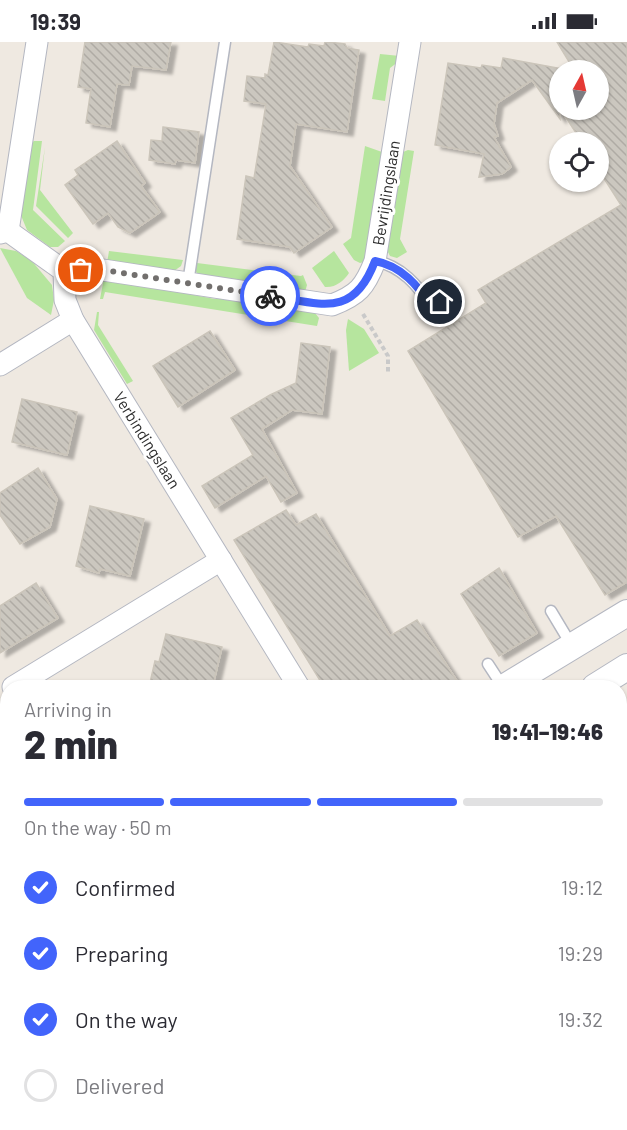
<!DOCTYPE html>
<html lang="en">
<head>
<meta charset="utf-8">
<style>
  :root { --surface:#fff; --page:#f2f2f3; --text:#2b2b33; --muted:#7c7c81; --line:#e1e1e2; --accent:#4264fb }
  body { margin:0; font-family:Barlow,sans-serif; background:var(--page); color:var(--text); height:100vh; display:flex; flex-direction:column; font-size:22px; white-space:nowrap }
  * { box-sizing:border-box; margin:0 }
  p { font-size:20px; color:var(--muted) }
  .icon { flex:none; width:33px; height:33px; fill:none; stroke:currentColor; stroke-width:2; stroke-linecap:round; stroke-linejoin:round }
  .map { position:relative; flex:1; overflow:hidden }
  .sheet { position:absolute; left:0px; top:638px; width:627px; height:452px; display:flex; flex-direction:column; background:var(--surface); border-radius:24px 24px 0 0; box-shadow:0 2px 4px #0004 }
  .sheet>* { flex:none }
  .needle { width:39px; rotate:8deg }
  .buttons { position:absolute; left:549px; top:18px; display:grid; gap:12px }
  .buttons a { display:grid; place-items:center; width:60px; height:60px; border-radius:50%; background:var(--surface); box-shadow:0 2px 4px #0004; font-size:30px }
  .pin { position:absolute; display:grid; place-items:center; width:51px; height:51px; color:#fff; margin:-26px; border:3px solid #fff; border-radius:50%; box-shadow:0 2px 6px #0007 }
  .courier { position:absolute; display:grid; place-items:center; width:60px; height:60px; margin:-30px; border:4px solid #4264fb; border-radius:50%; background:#fff; color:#222; box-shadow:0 2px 8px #0007 }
  .headline em { font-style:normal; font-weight:800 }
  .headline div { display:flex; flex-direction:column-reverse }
  .headline { display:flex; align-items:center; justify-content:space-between; height:102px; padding:0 24px }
  h1 { font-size:39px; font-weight:800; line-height:45px }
  .bar { display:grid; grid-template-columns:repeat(4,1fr); gap:9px 6px; align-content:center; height:72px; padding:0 24px }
  .bar i { height:8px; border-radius:4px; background:var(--line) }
  .bar .active { background:var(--accent) }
  .bar p { grid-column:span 4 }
  ol { padding:0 24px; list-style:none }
  li { display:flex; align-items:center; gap:18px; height:66px }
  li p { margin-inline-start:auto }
  li .icon { padding:6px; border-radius:50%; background:var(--accent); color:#fff; stroke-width:4 }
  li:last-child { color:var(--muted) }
  li i { width:33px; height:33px; border:3px solid var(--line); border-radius:50% }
  .status { display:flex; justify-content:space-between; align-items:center; height:42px; padding:0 30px; background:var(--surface); direction:ltr }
  .status svg { height:16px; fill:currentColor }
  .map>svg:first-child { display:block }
</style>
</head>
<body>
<div class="status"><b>19:39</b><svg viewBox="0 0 49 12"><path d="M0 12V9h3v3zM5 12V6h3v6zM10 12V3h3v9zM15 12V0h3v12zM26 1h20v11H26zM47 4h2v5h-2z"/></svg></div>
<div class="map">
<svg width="627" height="1088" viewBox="0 0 627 1088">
  <defs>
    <pattern id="building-back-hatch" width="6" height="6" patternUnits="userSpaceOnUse" patternTransform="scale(1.5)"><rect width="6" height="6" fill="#cbc7bf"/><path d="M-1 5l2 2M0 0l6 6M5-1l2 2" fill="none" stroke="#afaba4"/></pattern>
    <filter id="shadow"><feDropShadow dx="6" dy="4" stdDeviation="1.5" flood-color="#0004"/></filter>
  </defs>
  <rect width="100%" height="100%" fill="#efe9e1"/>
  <g fill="#b6e59e">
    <path d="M 380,12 L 400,14 L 398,20 L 390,26 L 385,59 L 372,57 Z"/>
    <path d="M 34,99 L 42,99 L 33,168 L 65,199 L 58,205 L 50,205 L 27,188 L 20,171 L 30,102 Z"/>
    <path d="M 365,104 L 382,110 L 384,116 L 368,213 L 364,220 L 360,221 L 354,218 L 343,202 L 351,196 Z"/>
    <path d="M 45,105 L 40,148 L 73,191 L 68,196 L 36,164 Z"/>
    <path d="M 408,108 L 414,109 L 400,197 L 407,210 L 397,216 L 390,214 L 387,208 L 403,110 Z"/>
    <path d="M 0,206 L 16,209 L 31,218 L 52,243 L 54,258 L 51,273 L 27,256 Z"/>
    <path d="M 109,209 L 183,218 L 181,224 L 174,229 L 107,221 Z"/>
    <path d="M 334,209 L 349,231 C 344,239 335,246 325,245 L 312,226 Z"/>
    <path d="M 197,221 L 301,234 L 303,233 L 307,243 L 305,250 L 198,233 L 195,228 Z"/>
    <path d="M 104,236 L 215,257 L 224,256 L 315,271 L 319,276 L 317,284 L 105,250 L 103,257 L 100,257 Z"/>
    <path d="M 97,270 L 99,270 L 98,283 L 133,339 L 127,342 L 94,288 Z"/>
    <path d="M 348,277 L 364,287 L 379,311 L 349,329 L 346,288 Z"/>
  </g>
  <g fill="url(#building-back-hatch)" stroke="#cbc5ba" stroke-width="1.5" filter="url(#shadow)">
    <path d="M 85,0 L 171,0 L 166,28 L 132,24 L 129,43 L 117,42 L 110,85 L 86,81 L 91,47 L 78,45 Z"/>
    <path d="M 274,0 L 308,5 L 309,2 L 324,4 L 325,0 L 328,0 L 345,2 L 347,6 L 359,8 L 347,90 L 296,82 L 290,124 L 332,185 L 294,211 L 290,205 L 237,197 L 246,134 L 254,136 L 266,62 L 244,59 L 247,34 L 265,36 L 265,32 L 268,33 Z"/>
    <path d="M 557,0 L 627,0 L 627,540 L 605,553 L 556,474 L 518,495 L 408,309 L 486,261 L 478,248 L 621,163 L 598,127 L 598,100 L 582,100 L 561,68 L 598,68 L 598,28 L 574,28 Z"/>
    <path d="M 503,16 L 568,28 L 560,28 L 560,77 L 532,38 L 497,61 L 494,82 L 498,94 L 494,95 L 511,125 L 502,132 L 479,135 L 484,112 L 435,103 L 448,21 L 481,26 L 482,23 L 501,26 Z"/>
    <path d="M 163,85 L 199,90 L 195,121 L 176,118 L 175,122 L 149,118 L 151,98 L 162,99 Z"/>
    <path d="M 117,99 L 145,141 L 141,144 L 160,170 L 130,191 L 118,185 L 108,171 L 93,182 L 65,143 L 78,133 L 75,128 Z"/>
    <path d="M 210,289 L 235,328 L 178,365 L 153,324 Z"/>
    <path d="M 301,301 L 330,305 L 322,372 L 292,368 L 262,387 L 297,451 L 281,460 L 266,434 L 215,466 L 202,444 L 253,413 L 231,376 L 270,353 L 296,341 Z"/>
    <path d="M 22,357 L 77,370 L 67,413 L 12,400 Z"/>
    <path d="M 38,426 L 57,457 L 50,485 L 20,502 L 0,473 L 0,451 Z"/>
    <path d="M 90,464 L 144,477 L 130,534 L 100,527 L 99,531 L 76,524 Z"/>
    <path d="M 286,468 L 296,483 L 316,472 L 390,594 L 417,578 L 461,645 L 324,645 L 234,498 Z"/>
    <path d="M 499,526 L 537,591 L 499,614 L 461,552 Z"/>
    <path d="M 36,541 L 58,576 L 0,611 L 0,564 Z"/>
    <path d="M 166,592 L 222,605 L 213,643 L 201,640 L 200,645 L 149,645 L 155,619 L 159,620 Z"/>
  </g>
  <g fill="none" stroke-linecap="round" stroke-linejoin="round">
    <defs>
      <g id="service">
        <path d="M 375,219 C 402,224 418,244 432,265 L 440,260"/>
        <path d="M 188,241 L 225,0"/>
        <path d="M 551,569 L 572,604"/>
        <path d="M 488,622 L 503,645"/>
      </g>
      <g id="minor">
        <path d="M 8,189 L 37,0"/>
        <path d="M 0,191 L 8,189 L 64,229 L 65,258 L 73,278 L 299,645"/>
        <path d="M 64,229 L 103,228 L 332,263 C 358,253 365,245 375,219 L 410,0"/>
        <path d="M 0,323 L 73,278"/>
        <path d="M 13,645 L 221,518"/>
        <path d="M 597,1082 L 601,1088"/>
      </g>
      <g id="tertiary">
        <path d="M 505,645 L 627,571"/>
        <path d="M 595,645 L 627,625"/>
        <path d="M 0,960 L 8,956"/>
      </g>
    </defs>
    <use href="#service" stroke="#b4b7c1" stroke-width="13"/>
    <use href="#minor" stroke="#b4b7c1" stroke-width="23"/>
    <use href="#tertiary" stroke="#b4b7c1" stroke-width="28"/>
    <g stroke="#c9c9c9" stroke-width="4" stroke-dasharray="4.5 3" stroke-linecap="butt">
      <path d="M 363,272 L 388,314 L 388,330"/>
      <path d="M 0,925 L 8,922"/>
      <path d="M 0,994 L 8,990"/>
    </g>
    <use href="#service" stroke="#fff" stroke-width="10"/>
    <use href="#minor" stroke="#fff" stroke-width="21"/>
    <use href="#tertiary" stroke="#fff" stroke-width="26"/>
  </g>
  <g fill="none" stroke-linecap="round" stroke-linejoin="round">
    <path stroke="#726f6d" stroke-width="6" stroke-dasharray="0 10.8" d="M 81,228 L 103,228 L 270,254"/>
    <path stroke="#4264fb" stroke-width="8" d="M 270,254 C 320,261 353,278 375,219 C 402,224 418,244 432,265 L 440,260"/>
  </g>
  <g text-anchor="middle" stroke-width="6" stroke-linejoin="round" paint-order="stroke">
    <g font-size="16" fill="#2e2e2e" stroke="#fff">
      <text transform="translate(386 151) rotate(-81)" y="6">Bevrijdingslaan</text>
      <text transform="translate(147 398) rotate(58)" y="6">Verbindingslaan</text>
    </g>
  </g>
</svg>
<div class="buttons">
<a><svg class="needle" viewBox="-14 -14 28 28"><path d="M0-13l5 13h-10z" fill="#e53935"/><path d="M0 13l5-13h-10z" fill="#7c7c81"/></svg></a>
<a><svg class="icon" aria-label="locate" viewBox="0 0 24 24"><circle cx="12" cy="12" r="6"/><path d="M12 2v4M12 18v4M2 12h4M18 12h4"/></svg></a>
</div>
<div class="pin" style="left:81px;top:228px;background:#ea580c"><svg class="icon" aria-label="bag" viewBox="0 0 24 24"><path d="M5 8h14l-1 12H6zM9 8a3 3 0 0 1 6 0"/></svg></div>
<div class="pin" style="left:440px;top:260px;background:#1f2937"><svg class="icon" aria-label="home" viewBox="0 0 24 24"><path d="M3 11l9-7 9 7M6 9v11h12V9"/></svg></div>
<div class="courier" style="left:270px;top:254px"><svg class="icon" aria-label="bike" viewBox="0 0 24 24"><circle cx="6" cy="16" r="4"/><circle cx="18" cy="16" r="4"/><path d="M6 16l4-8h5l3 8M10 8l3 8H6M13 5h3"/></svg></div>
<section class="sheet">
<div class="headline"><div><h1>2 min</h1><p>Arriving in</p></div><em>19:41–19:46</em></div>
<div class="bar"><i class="active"></i><i class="active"></i><i class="active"></i><i></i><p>On the way · 50 m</p></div>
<ol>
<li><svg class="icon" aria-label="check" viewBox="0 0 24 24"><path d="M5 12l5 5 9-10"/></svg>Confirmed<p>19:12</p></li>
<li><svg class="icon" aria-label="check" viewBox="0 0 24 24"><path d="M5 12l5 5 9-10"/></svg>Preparing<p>19:29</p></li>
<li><svg class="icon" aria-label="check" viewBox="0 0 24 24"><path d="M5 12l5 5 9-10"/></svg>On the way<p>19:32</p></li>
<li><i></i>Delivered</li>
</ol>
</section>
</div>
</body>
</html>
